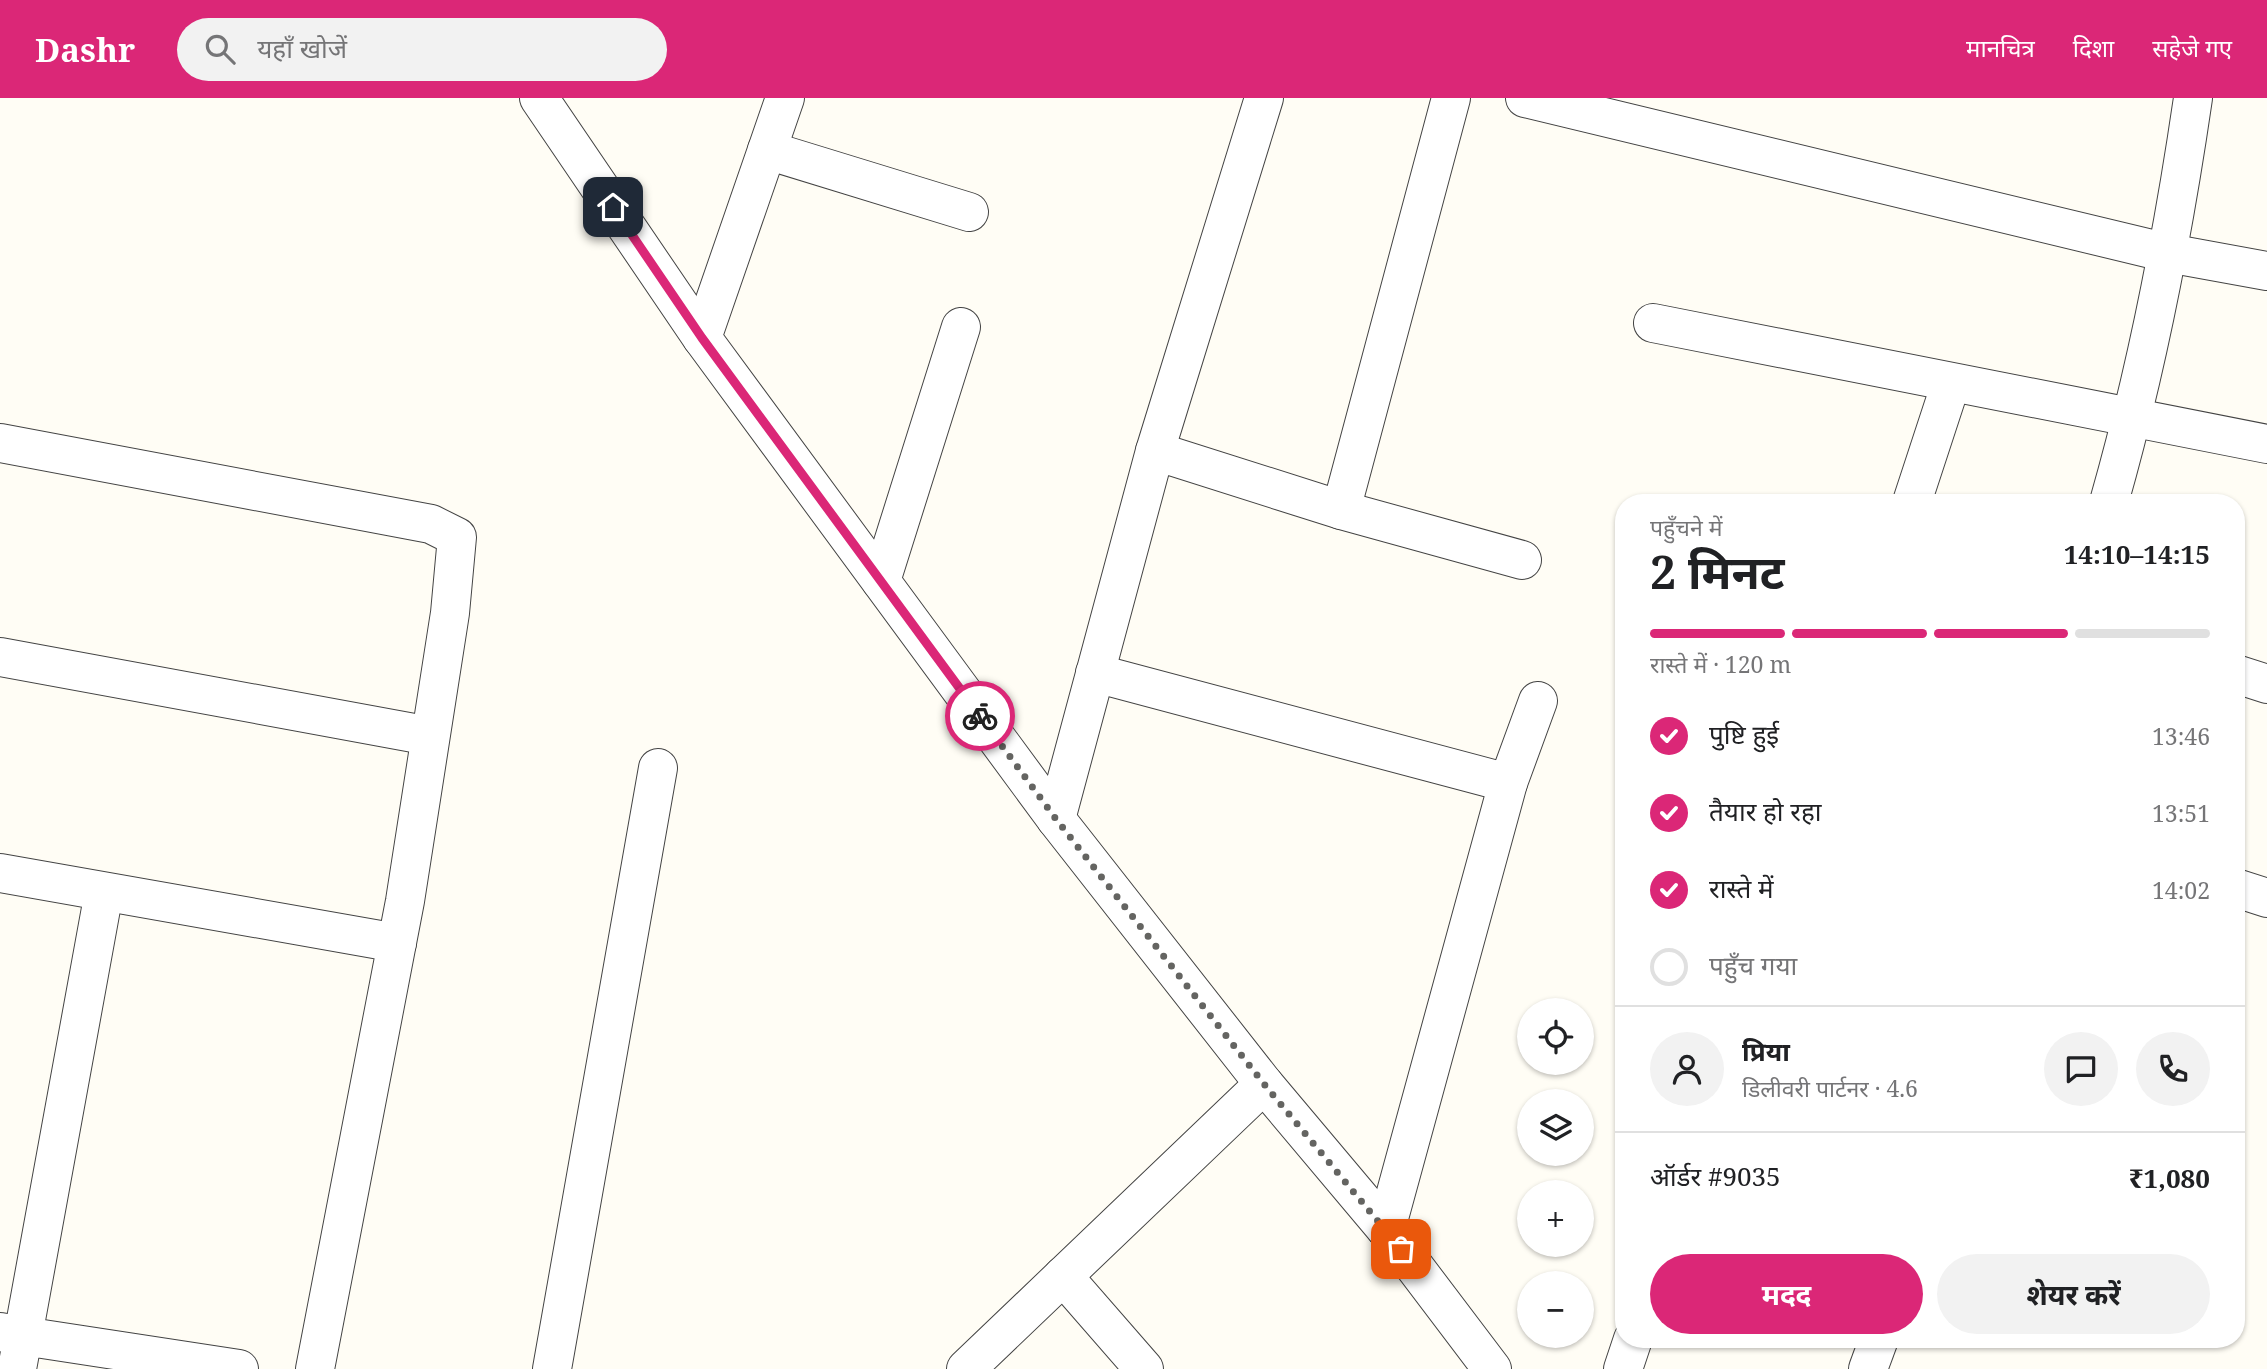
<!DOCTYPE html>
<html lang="hi">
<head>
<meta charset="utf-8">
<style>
  :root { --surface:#fff; --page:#f2f2f2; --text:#202124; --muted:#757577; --line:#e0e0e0; --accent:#db2777 }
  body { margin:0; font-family:"Noto Serif","Noto Sans Devanagari",serif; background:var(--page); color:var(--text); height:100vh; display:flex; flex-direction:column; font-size:26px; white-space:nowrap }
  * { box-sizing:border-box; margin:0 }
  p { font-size:23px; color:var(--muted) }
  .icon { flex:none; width:38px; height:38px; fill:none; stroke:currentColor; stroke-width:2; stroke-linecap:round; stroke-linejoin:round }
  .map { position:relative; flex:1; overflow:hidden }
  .side { position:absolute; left:1615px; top:396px; width:630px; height:854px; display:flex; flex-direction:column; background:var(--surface); border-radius:28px; box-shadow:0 2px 5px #0004 }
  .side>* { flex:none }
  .controls { position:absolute; left:1517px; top:900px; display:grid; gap:14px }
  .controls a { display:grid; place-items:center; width:77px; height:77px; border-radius:50%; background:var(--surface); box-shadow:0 2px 5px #0004; font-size:35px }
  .pin { position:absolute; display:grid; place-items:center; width:60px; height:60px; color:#fff; margin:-30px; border-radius:14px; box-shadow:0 4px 10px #0006 }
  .courier { position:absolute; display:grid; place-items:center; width:70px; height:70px; margin:-35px; border:5px solid #db2777; border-radius:50%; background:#fff; color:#222; box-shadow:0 2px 9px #0007 }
  .overview em { font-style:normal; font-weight:700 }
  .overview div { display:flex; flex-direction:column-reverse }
  .overview { display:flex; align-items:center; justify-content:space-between; height:119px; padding:0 35px }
  h1 { font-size:46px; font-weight:700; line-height:52px }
  .bar { display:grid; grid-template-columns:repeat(4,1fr); gap:10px 7px; align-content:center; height:84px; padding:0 35px }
  .bar i { height:9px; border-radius:5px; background:var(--line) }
  .bar .selected { background:var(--accent) }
  .bar p { grid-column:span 4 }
  .line { display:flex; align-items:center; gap:18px; padding:0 35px; border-top:2px solid var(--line) }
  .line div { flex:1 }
  .round { display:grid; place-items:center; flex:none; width:74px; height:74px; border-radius:37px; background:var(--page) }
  ol { padding:0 35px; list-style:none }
  li { display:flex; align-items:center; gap:21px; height:77px }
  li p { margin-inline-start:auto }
  li .icon { padding:7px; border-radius:50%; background:var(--accent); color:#fff; stroke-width:4 }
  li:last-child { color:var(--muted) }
  li i { width:38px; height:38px; border:4px solid var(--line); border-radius:50% }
  .button { display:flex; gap:14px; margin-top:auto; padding:14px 35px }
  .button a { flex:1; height:80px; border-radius:42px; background:var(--accent); color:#fff; font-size:28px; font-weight:700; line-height:80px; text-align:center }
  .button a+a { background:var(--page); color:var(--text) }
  header { display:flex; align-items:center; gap:42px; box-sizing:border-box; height:98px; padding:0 35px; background:var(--accent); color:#fff }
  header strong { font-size:33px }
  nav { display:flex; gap:38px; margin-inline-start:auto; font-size:24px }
  .search { width:490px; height:63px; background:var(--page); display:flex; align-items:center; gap:18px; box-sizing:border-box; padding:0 24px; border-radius:38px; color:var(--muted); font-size:26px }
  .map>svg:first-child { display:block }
</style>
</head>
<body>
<header>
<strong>Dashr</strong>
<div class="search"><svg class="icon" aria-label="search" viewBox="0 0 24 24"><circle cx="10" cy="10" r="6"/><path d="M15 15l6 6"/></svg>यहाँ खोजें</div>
<nav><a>मानचित्र</a><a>दिशा</a><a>सहेजे गए</a></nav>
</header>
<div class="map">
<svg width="2267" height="1271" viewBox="0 0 2267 1271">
  <rect width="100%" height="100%" fill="#fffdf5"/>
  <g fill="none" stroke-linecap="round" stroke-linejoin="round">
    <defs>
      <g id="minor">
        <path d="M 539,0 L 702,240"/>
        <path d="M 785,0 L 702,240 L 1056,721 L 1264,986 L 1386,1131 L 1492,1271"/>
        <path d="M 1525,0 L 2168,155 L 2267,173"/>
        <path d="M 767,52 L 969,114"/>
        <path d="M 1653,225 L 2267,346"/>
        <path d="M 0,345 L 431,426 L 457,439 L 450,515 L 405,803 L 315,1271"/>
        <path d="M 1155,353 L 1264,0"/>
        <path d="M 1912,404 L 1951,285"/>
        <path d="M 2109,404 C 2147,271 2173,137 2193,0"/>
        <path d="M 1341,412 L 1522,462"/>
        <path d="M 881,483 L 961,229"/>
        <path d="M 0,559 L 430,638"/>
        <path d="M 1095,575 L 1508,685 L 1538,603"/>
        <path d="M 2236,576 L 2267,586"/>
        <path d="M 1056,721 L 1155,353 L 1341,412 L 1451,0"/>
        <path d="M 0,775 L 397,845"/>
        <path d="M 2236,790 L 2267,800"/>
        <path d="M 1386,1131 L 1508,685"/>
        <path d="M 1063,1178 L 1144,1271"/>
        <path d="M 0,1234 L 23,1238 L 104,794"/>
        <path d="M 17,1271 L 23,1238 L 239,1271"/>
        <path d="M 552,1271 L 658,670"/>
        <path d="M 966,1271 L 1264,986"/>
        <path d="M 1623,1271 L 1633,1241"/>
        <path d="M 1868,1271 L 1879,1241"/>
      </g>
    </defs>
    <use href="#minor" stroke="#444" stroke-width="40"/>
    <use href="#minor" stroke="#fff" stroke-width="38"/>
  </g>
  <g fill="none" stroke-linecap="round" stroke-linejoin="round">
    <path stroke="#646461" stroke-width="7" stroke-dasharray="0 12.6" d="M 980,618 L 1056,721 L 1264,986 L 1401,1151"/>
    <path stroke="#db2777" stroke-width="9" d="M 613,109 L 702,240 L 980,618"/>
  </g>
</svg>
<div class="controls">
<a><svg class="icon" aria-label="locate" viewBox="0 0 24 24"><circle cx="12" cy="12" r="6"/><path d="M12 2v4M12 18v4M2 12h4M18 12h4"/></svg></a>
<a><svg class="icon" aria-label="layers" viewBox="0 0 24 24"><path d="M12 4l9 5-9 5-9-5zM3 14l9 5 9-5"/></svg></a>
<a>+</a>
<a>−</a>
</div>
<div class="pin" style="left:1401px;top:1151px;background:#ea580c"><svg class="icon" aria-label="bag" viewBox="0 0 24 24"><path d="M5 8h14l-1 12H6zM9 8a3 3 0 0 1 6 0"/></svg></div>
<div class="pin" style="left:613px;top:109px;background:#1f2937"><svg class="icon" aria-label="home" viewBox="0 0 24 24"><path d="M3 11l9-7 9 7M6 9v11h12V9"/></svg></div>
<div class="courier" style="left:980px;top:618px"><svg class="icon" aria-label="bike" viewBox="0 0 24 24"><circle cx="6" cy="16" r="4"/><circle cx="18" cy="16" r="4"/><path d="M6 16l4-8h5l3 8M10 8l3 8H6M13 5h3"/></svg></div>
<section class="side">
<div class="overview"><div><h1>2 मिनट</h1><p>पहुँचने में</p></div><em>14:10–14:15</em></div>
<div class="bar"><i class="selected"></i><i class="selected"></i><i class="selected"></i><i></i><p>रास्ते में · 120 m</p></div>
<ol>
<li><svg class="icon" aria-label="check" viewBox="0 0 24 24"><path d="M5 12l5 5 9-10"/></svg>पुष्टि हुई<p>13:46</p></li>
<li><svg class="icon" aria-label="check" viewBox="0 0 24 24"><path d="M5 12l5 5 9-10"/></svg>तैयार हो रहा<p>13:51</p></li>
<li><svg class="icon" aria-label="check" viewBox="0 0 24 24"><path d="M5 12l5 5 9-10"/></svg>रास्ते में<p>14:02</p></li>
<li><i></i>पहुँच गया</li>
</ol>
<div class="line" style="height:126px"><a class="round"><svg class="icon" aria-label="person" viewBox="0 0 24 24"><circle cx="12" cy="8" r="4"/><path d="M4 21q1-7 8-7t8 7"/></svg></a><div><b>प्रिया</b><p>डिलीवरी पार्टनर · 4.6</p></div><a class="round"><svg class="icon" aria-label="chat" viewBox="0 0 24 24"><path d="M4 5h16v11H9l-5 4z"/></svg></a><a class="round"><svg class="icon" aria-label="phone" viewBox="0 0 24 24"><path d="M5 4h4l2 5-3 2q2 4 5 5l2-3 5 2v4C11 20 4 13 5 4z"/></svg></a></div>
<div class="line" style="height:91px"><div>ऑर्डर #9035</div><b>₹1,080</b></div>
<div class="button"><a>मदद</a><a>शेयर करें</a></div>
</section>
</div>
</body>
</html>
